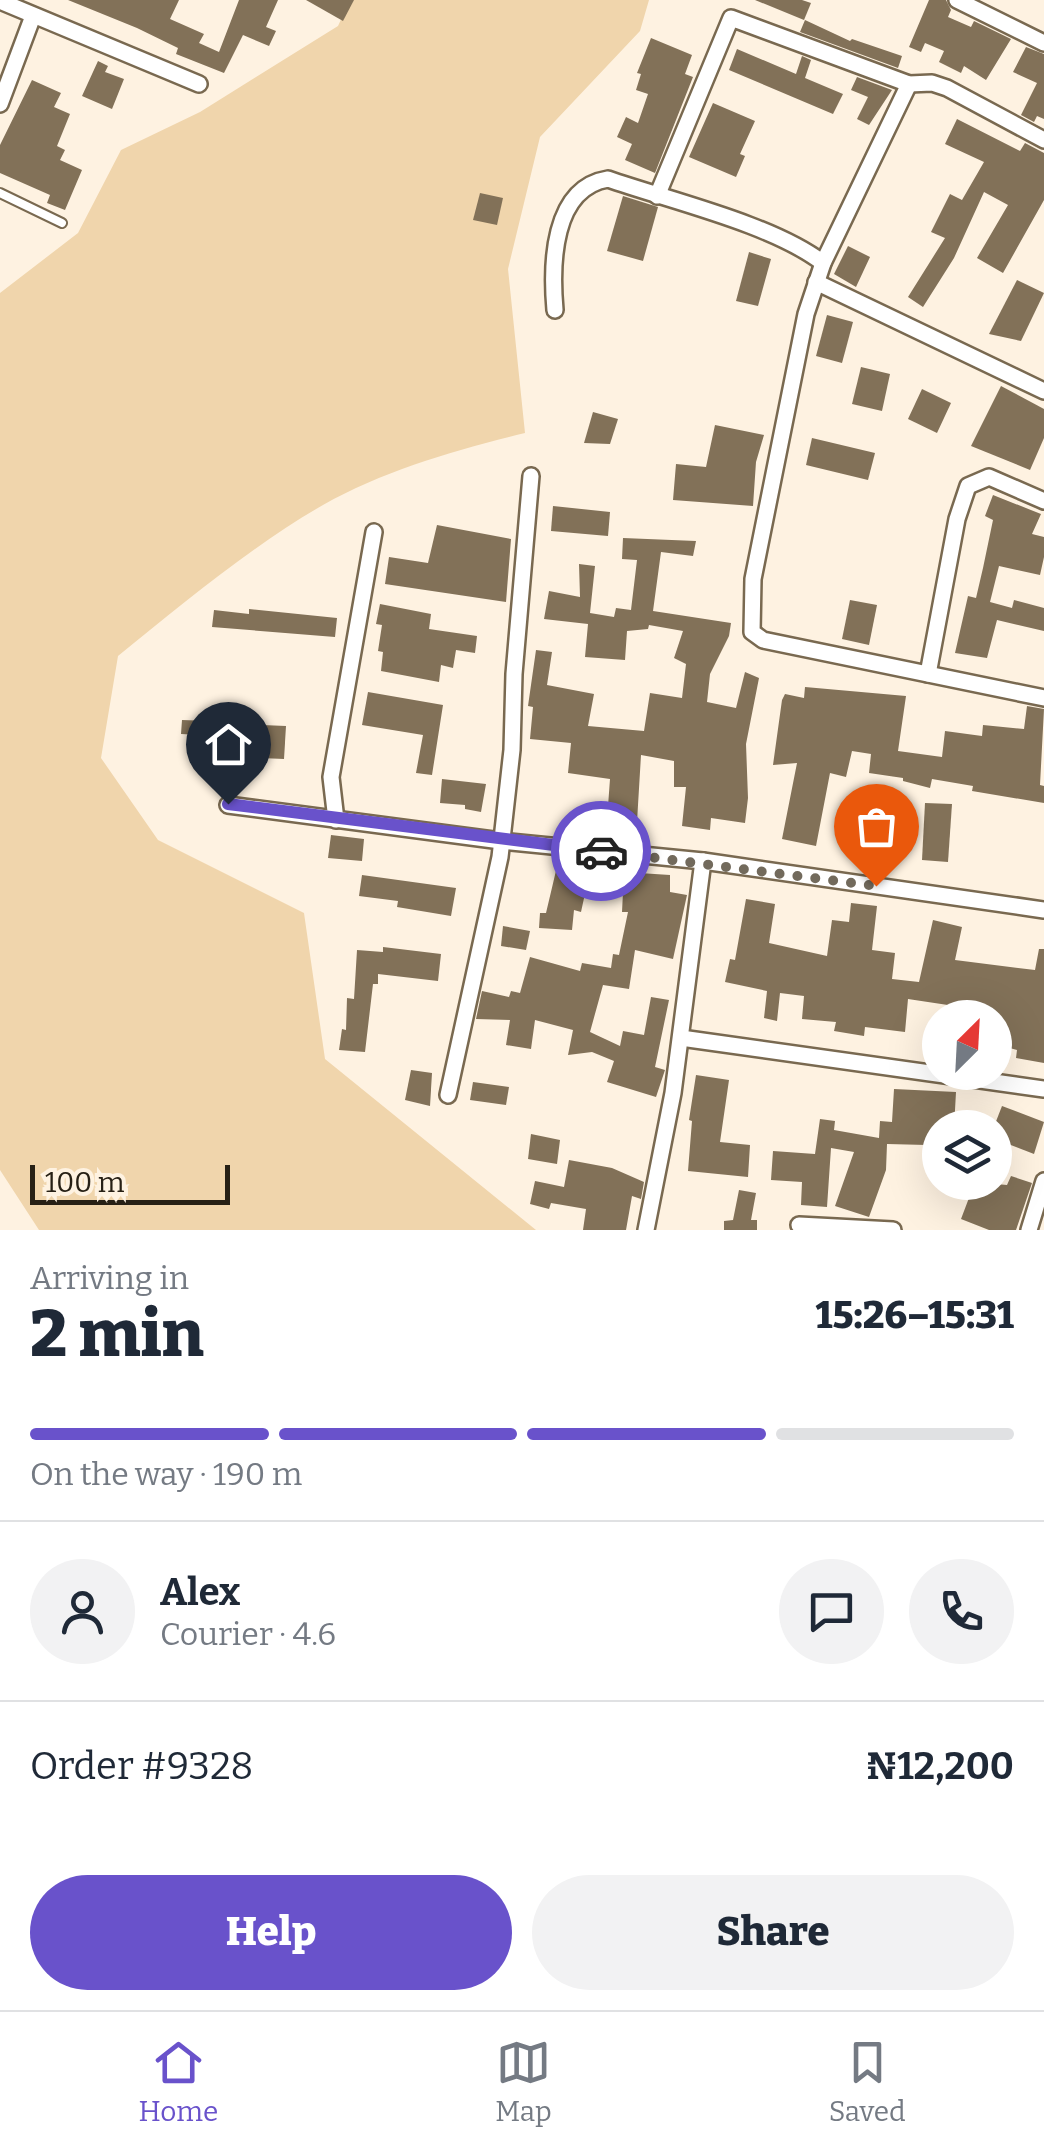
<!DOCTYPE html>
<html lang="en">
<head>
<meta charset="utf-8">
<style>
  :root { --surface:#fff; --page:#f2f2f3; --text:#1f2937; --muted:#747a83; --line:#e0e1e3; --accent:#6952cb }
  body { margin:0; font-family:Bitter,serif; background:var(--page); color:var(--text); height:100vh; display:flex; flex-direction:column; font-size:38px; white-space:nowrap }
  * { box-sizing:border-box; margin:0 }
  p { font-size:32px; color:var(--muted) }
  .icon { flex:none; width:55px; height:55px; fill:none; stroke:currentColor; stroke-width:2; stroke-linecap:round; stroke-linejoin:round }
  .map { position:relative; height:1230px; overflow:hidden }
  .side { display:flex; flex-direction:column; background:var(--surface); flex:1 }
  .side>* { flex:none }
  .needle { width:65px; rotate:24deg }
  .tools { position:absolute; left:922px; top:1000px; display:grid; gap:20px }
  .tools a { display:grid; place-items:center; width:90px; height:90px; border-radius:50%; background:var(--surface); box-shadow:0 10px 40px #0002; font-size:50px }
  .scale { position:absolute; left:30px; bottom:25px; width:200px; box-sizing:border-box; padding-left:10px; border:5px solid #272015; border-top:0; font-size:28px; line-height:35px; white-space:nowrap; color:#272015; -webkit-text-stroke:8px #fef2e1; paint-order:stroke }
  .pin { position:absolute; display:grid; place-items:center; width:85px; height:85px; color:#fff; margin:-102px -42px; border-radius:50% 50% 50% 0; rotate:-45deg; box-shadow:0 0 10px #0007 }
  .pin .icon { rotate:45deg }
  .courier { position:absolute; display:grid; place-items:center; width:100px; height:100px; margin:-50px; border:8px solid #6952cb; border-radius:50%; background:#fff; color:#222; box-shadow:0 2px 12px #0007 }
  .headline em { font-style:normal; font-weight:800 }
  .headline div { display:flex; flex-direction:column-reverse }
  .headline { display:flex; align-items:center; justify-content:space-between; height:170px; padding:0 30px }
  h1 { font-size:65px; font-weight:800; line-height:75px }
  .bar { display:grid; grid-template-columns:repeat(4,1fr); gap:15px 10px; align-content:center; height:120px; padding:0 30px }
  .bar i { height:12px; border-radius:8px; background:var(--line) }
  .bar .on { background:var(--accent) }
  .bar p { grid-column:span 4 }
  .line { display:flex; align-items:center; gap:25px; padding:0 30px; border-top:2px solid var(--line) }
  .line div { flex:1 }
  .round { display:grid; place-items:center; flex:none; width:105px; height:105px; border-radius:52px; background:var(--page) }
  .action { display:flex; gap:20px; margin-top:auto; padding:20px 30px }
  .action a { flex:1; height:115px; border-radius:60px; background:var(--accent); color:#fff; font-size:40px; font-weight:800; line-height:115px; text-align:center }
  .action a+a { background:var(--page); color:var(--text) }
  .tab-bar { display:flex; justify-content:space-around; align-items:center; height:140px; border-top:2px solid var(--line); background:var(--surface); font-size:28px; color:var(--muted) }
  .tab-bar a { display:grid; justify-items:center; gap:5px }
  .tab-bar .on { color:var(--accent) }
  .map>svg:first-child { display:block }
</style>
</head>
<body>
<div class="map">
<svg width="1044" height="1230" viewBox="0 0 1044 1230">
  <rect width="100%" height="100%" fill="#fef2e1"/>
  <path fill="#f0d5ac" d="M 350,0 L 649,0 L 640,31 L 540,137 L 508,269 L 525,433 C 456,450 385,470 323,505 C 253,545 181,605 118,656 L 101,758 L 158,840 L 304,913 L 325,1059 L 536,1230 L 39,1230 L 0,1170 L 0,293 L 78,233 L 121,150 L 200,112 L 338,26 Z"/>
  <g fill="#827158">
    <path d="M 68,0 L 179,0 L 170,19 L 204,34 L 199,43 L 219,52 L 239,0 L 278,0 L 266,27 L 276,31 L 269,46 L 243,35 L 224,73 L 176,54 L 178,48 L 137,28 Z"/>
    <path d="M 306,0 L 354,0 L 343,21 Z"/>
    <path d="M 755,0 L 802,0 L 811,3 L 804,20 Z"/>
    <path d="M 929,0 L 946,0 L 951,10 L 948,17 L 971,27 L 974,21 L 1011,39 L 986,80 L 964,66 L 961,73 L 939,62 L 944,51 L 925,43 L 921,52 L 909,47 Z"/>
    <path d="M 805,20 L 850,41 L 852,39 L 902,56 L 898,68 L 800,32 Z"/>
    <path d="M 651,38 L 692,55 L 685,74 L 693,77 L 655,173 L 625,160 L 632,144 L 617,137 L 626,117 L 638,123 L 648,94 L 636,90 L 641,74 L 637,73 Z"/>
    <path d="M 1026,47 L 1044,54 L 1044,119 L 1037,116 L 1034,122 L 1021,115 L 1037,83 L 1013,72 Z"/>
    <path d="M 737,49 L 796,74 L 802,56 L 811,60 L 805,78 L 843,94 L 833,114 L 729,70 Z"/>
    <path d="M 98,61 L 108,66 L 105,72 L 124,79 L 112,109 L 82,96 Z"/>
    <path d="M 857,77 L 892,90 L 869,125 L 857,119 L 868,97 L 851,90 Z"/>
    <path d="M 32,80 L 61,93 L 54,107 L 70,114 L 57,146 L 65,150 L 60,160 L 82,170 L 65,210 L 47,203 L 50,195 L 0,173 L 0,145 Z"/>
    <path d="M 713,103 L 755,121 L 740,154 L 745,156 L 736,177 L 689,157 Z"/>
    <path d="M 957,119 L 1020,151 L 1025,143 L 1044,153 L 1044,200 L 1003,273 L 977,258 L 1008,205 L 984,192 L 954,258 L 923,307 L 908,297 L 945,238 L 931,232 L 950,194 L 962,200 L 984,162 L 945,144 Z"/>
    <path d="M 480,193 L 503,198 L 497,225 L 473,220 Z"/>
    <path d="M 623,196 L 658,207 L 643,261 L 607,251 Z"/>
    <path d="M 848,246 L 870,257 L 856,287 L 834,274 Z"/>
    <path d="M 749,252 L 771,259 L 758,306 L 736,301 Z"/>
    <path d="M 1017,280 L 1044,293 L 1021,341 L 989,334 Z"/>
    <path d="M 827,315 L 853,322 L 842,363 L 816,356 Z"/>
    <path d="M 861,367 L 890,374 L 882,411 L 852,404 Z"/>
    <path d="M 1001,386 L 1044,409 L 1044,438 L 1030,470 L 971,446 Z"/>
    <path d="M 922,389 L 951,403 L 937,433 L 908,419 Z"/>
    <path d="M 593,412 L 618,419 L 610,444 L 584,443 Z"/>
    <path d="M 715,425 L 764,435 L 756,462 L 753,506 L 673,500 L 676,464 L 706,467 Z"/>
    <path d="M 812,438 L 875,453 L 868,480 L 806,465 Z"/>
    <path d="M 993,495 L 1041,514 L 1032,534 L 1044,537 L 1044,557 L 1040,575 L 999,566 L 990,602 L 1012,608 L 1014,600 L 1044,608 L 1044,631 L 997,620 L 987,658 L 955,653 L 968,596 L 976,598 L 983,568 L 993,520 L 985,516 Z"/>
    <path d="M 553,506 L 610,512 L 608,536 L 551,531 Z"/>
    <path d="M 437,525 L 511,539 L 506,602 L 385,584 L 389,557 L 428,563 Z"/>
    <path d="M 623,538 L 696,541 L 693,556 L 661,552 L 653,611 L 731,623 L 729,636 L 710,674 L 707,702 L 736,708 L 745,672 L 759,678 L 746,744 L 748,798 L 745,823 L 711,818 L 710,830 L 682,826 L 686,787 L 674,787 L 674,761 L 641,755 L 637,822 L 607,820 L 610,779 L 568,773 L 571,743 L 530,739 L 533,707 L 528,706 L 536,650 L 552,652 L 547,685 L 594,694 L 588,726 L 644,731 L 650,693 L 682,698 L 686,664 L 674,658 L 683,631 L 649,625 L 648,629 L 627,631 L 625,660 L 585,657 L 588,624 L 544,619 L 549,591 L 580,597 L 579,564 L 595,566 L 590,613 L 614,617 L 616,608 L 631,610 L 637,560 L 622,559 Z"/>
    <path d="M 850,600 L 877,605 L 869,645 L 842,639 Z"/>
    <path d="M 380,604 L 431,614 L 429,629 L 477,636 L 475,653 L 456,650 L 453,668 L 441,665 L 439,682 L 381,671 L 383,652 L 378,651 L 382,625 L 376,624 Z"/>
    <path d="M 249,609 L 337,618 L 335,637 L 212,627 L 214,610 L 249,614 Z"/>
    <path d="M 805,687 L 906,696 L 898,751 L 942,757 L 945,731 L 982,736 L 983,725 L 1024,729 L 1027,706 L 1044,709 L 1040,785 L 1044,786 L 1044,803 L 972,791 L 973,786 L 932,779 L 930,788 L 903,781 L 903,778 L 869,773 L 871,754 L 852,751 L 846,777 L 830,773 L 816,846 L 782,839 L 797,763 L 773,765 L 782,700 L 785,694 L 804,698 Z"/>
    <path d="M 368,692 L 443,705 L 432,775 L 416,773 L 423,735 L 362,725 Z"/>
    <path d="M 182,720 L 240,722 L 240,793 L 222,792 L 220,736 L 181,734 Z"/>
    <path d="M 262,725 L 286,726 L 284,759 L 261,758 Z"/>
    <path d="M 442,779 L 486,784 L 481,812 L 465,809 L 465,805 L 440,803 Z"/>
    <path d="M 925,803 L 952,804 L 948,862 L 922,860 Z"/>
    <path d="M 331,835 L 364,839 L 362,861 L 328,858 Z"/>
    <path d="M 559,858 L 591,866 L 581,912 L 574,910 L 572,930 L 539,928 L 540,913 L 546,913 Z"/>
    <path d="M 624,872 L 670,875 L 670,892 L 687,895 L 673,959 L 635,950 L 629,989 L 603,985 L 590,1032 L 620,1046 L 623,1031 L 644,1035 L 651,997 L 669,1000 L 655,1067 L 665,1070 L 656,1097 L 607,1082 L 614,1061 L 592,1052 L 568,1055 L 573,1030 L 535,1020 L 531,1049 L 506,1045 L 510,1020 L 476,1019 L 482,991 L 509,997 L 511,991 L 520,993 L 530,957 L 580,971 L 582,963 L 611,968 L 613,954 L 619,955 L 628,912 L 622,912 Z"/>
    <path d="M 362,875 L 456,888 L 451,916 L 397,907 L 398,901 L 359,896 Z"/>
    <path d="M 746,899 L 775,904 L 769,943 L 827,956 L 832,920 L 849,922 L 851,903 L 877,906 L 872,950 L 895,953 L 892,979 L 919,982 L 933,920 L 962,927 L 955,960 L 1035,970 L 1039,949 L 1044,949 L 1044,1063 L 1016,1058 L 1017,1050 L 995,1044 L 995,1018 L 979,1018 L 981,1010 L 908,999 L 905,1032 L 865,1027 L 864,1036 L 834,1031 L 836,1022 L 802,1019 L 804,996 L 780,993 L 777,1021 L 764,1018 L 767,991 L 725,982 L 730,959 L 735,960 Z"/>
    <path d="M 503,926 L 530,931 L 526,950 L 501,946 Z"/>
    <path d="M 383,947 L 441,954 L 438,981 L 378,974 L 378,984 L 373,984 L 365,1052 L 339,1050 L 342,1029 L 346,1030 L 347,998 L 354,999 L 357,950 L 383,952 Z"/>
    <path d="M 411,1070 L 432,1073 L 430,1106 L 405,1100 Z"/>
    <path d="M 696,1075 L 729,1080 L 720,1142 L 750,1145 L 748,1177 L 688,1171 L 692,1121 L 689,1120 Z"/>
    <path d="M 473,1082 L 509,1087 L 506,1105 L 470,1100 Z"/>
    <path d="M 894,1089 L 956,1092 L 954,1128 L 940,1128 L 940,1166 L 924,1163 L 927,1145 L 887,1144 L 886,1170 L 869,1217 L 835,1206 L 854,1152 L 831,1148 L 827,1207 L 801,1205 L 802,1182 L 771,1180 L 773,1151 L 815,1154 L 820,1119 L 835,1121 L 834,1130 L 879,1138 L 880,1121 L 892,1122 Z"/>
    <path d="M 1002,1106 L 1044,1122 L 1034,1154 L 995,1139 L 995,1124 Z"/>
    <path d="M 531,1134 L 560,1140 L 557,1164 L 528,1159 Z"/>
    <path d="M 569,1160 L 612,1168 L 644,1182 L 641,1199 L 632,1196 L 626,1230 L 583,1230 L 586,1209 L 551,1203 L 549,1209 L 530,1204 L 535,1181 L 564,1187 Z"/>
    <path d="M 1011,1176 L 1032,1183 L 1016,1230 L 989,1230 L 961,1219 L 975,1182 L 1007,1185 Z"/>
    <path d="M 739,1190 L 756,1193 L 751,1220 L 757,1220 L 757,1230 L 724,1230 L 724,1221 L 733,1220 Z"/>
  </g>
  <g fill="none" stroke-linecap="round" stroke-linejoin="round">
    <defs>
      <path id="service" d="M 0,193 L 62,223"/>
      <g id="minor">
        <path d="M 957,0 L 1044,43"/>
        <path d="M 0,1 L 199,84"/>
        <path d="M 909,84 L 823,263 L 806,314 L 753,579 L 752,632 L 763,640 L 1044,698"/>
        <path d="M 0,104 L 33,16"/>
        <path d="M 657,196 L 731,18 L 909,84 L 932,83 L 947,88 L 1044,140"/>
        <path d="M 816,282 L 1044,391"/>
        <path d="M 555,310 C 551,265 552,188 608,179 C 671,201 772,224 823,263"/>
        <path d="M 928,674 L 957,519 L 968,486 L 989,477 L 1044,501"/>
        <path d="M 228,805 L 501,841 L 703,861 L 1044,910"/>
        <path d="M 336,820 L 331,777 L 374,532"/>
        <path d="M 681,1038 L 1044,1089"/>
        <path d="M 448,1095 L 500,857 L 512,750 L 514,674 L 531,476"/>
        <path d="M 799,1225 L 893,1230"/>
        <path d="M 646,1230 L 673,1093 L 703,861"/>
        <path d="M 1029,1230 L 1044,1181"/>
      </g>
    </defs>
    <use href="#service" stroke="#796950" stroke-width="12"/>
    <use href="#minor" stroke="#796950" stroke-width="20"/>
    <use href="#service" stroke="#fff" stroke-width="8"/>
    <use href="#minor" stroke="#fff" stroke-width="15"/>
  </g>
  <g fill="none" stroke-linecap="round" stroke-linejoin="round">
    <path stroke="#726a5c" stroke-width="10" stroke-dasharray="0 18" d="M 601,851 L 876,886"/>
    <path stroke="#6952cb" stroke-width="12" d="M 228,804 L 601,851"/>
  </g>
</svg>
<div class="tools">
<a><svg class="needle" viewBox="-14 -14 28 28"><path d="M0-13l5 13h-10z" fill="#e53935"/><path d="M0 13l5-13h-10z" fill="#747a83"/></svg></a>
<a><svg class="icon" aria-label="layers" viewBox="0 0 24 24"><path d="M12 4l9 5-9 5-9-5zM3 14l9 5 9-5"/></svg></a>
</div>
<div class="scale">100 m</div>
<div class="pin" style="left:876px;top:886px;background:#ea580c"><svg class="icon" aria-label="bag" viewBox="0 0 24 24"><path d="M5 8h14l-1 12H6zM9 8a3 3 0 0 1 6 0"/></svg></div>
<div class="pin" style="left:228px;top:804px;background:#1f2937"><svg class="icon" aria-label="home" viewBox="0 0 24 24"><path d="M3 11l9-7 9 7M6 9v11h12V9"/></svg></div>
<div class="courier" style="left:601px;top:851px"><svg class="icon" aria-label="car" viewBox="0 0 24 24"><path d="M5 17H2v-5l4-1 3-4h7l3 4 3 1v5h-3M9 17h6M6 11h13"/><circle cx="7" cy="17" r="2"/><circle cx="17" cy="17" r="2"/></svg></div>
</div>
<section class="side">
<div class="headline"><div><h1>2 min</h1><p>Arriving in</p></div><em>15:26–15:31</em></div>
<div class="bar"><i class="on"></i><i class="on"></i><i class="on"></i><i></i><p>On the way · 190 m</p></div>
<div class="line" style="height:180px"><a class="round"><svg class="icon" aria-label="person" viewBox="0 0 24 24"><circle cx="12" cy="8" r="4"/><path d="M4 21q1-7 8-7t8 7"/></svg></a><div><b>Alex</b><p>Courier · 4.6</p></div><a class="round"><svg class="icon" aria-label="chat" viewBox="0 0 24 24"><path d="M4 5h16v11H9l-5 4z"/></svg></a><a class="round"><svg class="icon" aria-label="phone" viewBox="0 0 24 24"><path d="M5 4h4l2 5-3 2q2 4 5 5l2-3 5 2v4C11 20 4 13 5 4z"/></svg></a></div>
<div class="line" style="height:130px"><div>Order #9328</div><b>₦12,200</b></div>
<div class="action"><a>Help</a><a>Share</a></div>
</section>
<nav class="tab-bar">
<a class="on"><svg class="icon" aria-label="home" viewBox="0 0 24 24"><path d="M3 11l9-7 9 7M6 9v11h12V9"/></svg>Home</a>
<a><svg class="icon" aria-label="map" viewBox="0 0 24 24"><path d="M3 6l6-2 6 2 6-2v14l-6 2-6-2-6 2zM9 4v14M15 6v14"/></svg>Map</a>
<a><svg class="icon" aria-label="saved" viewBox="0 0 24 24"><path d="M7 4h10v16l-5-4-5 4z"/></svg>Saved</a>
</nav>
</body>
</html>
